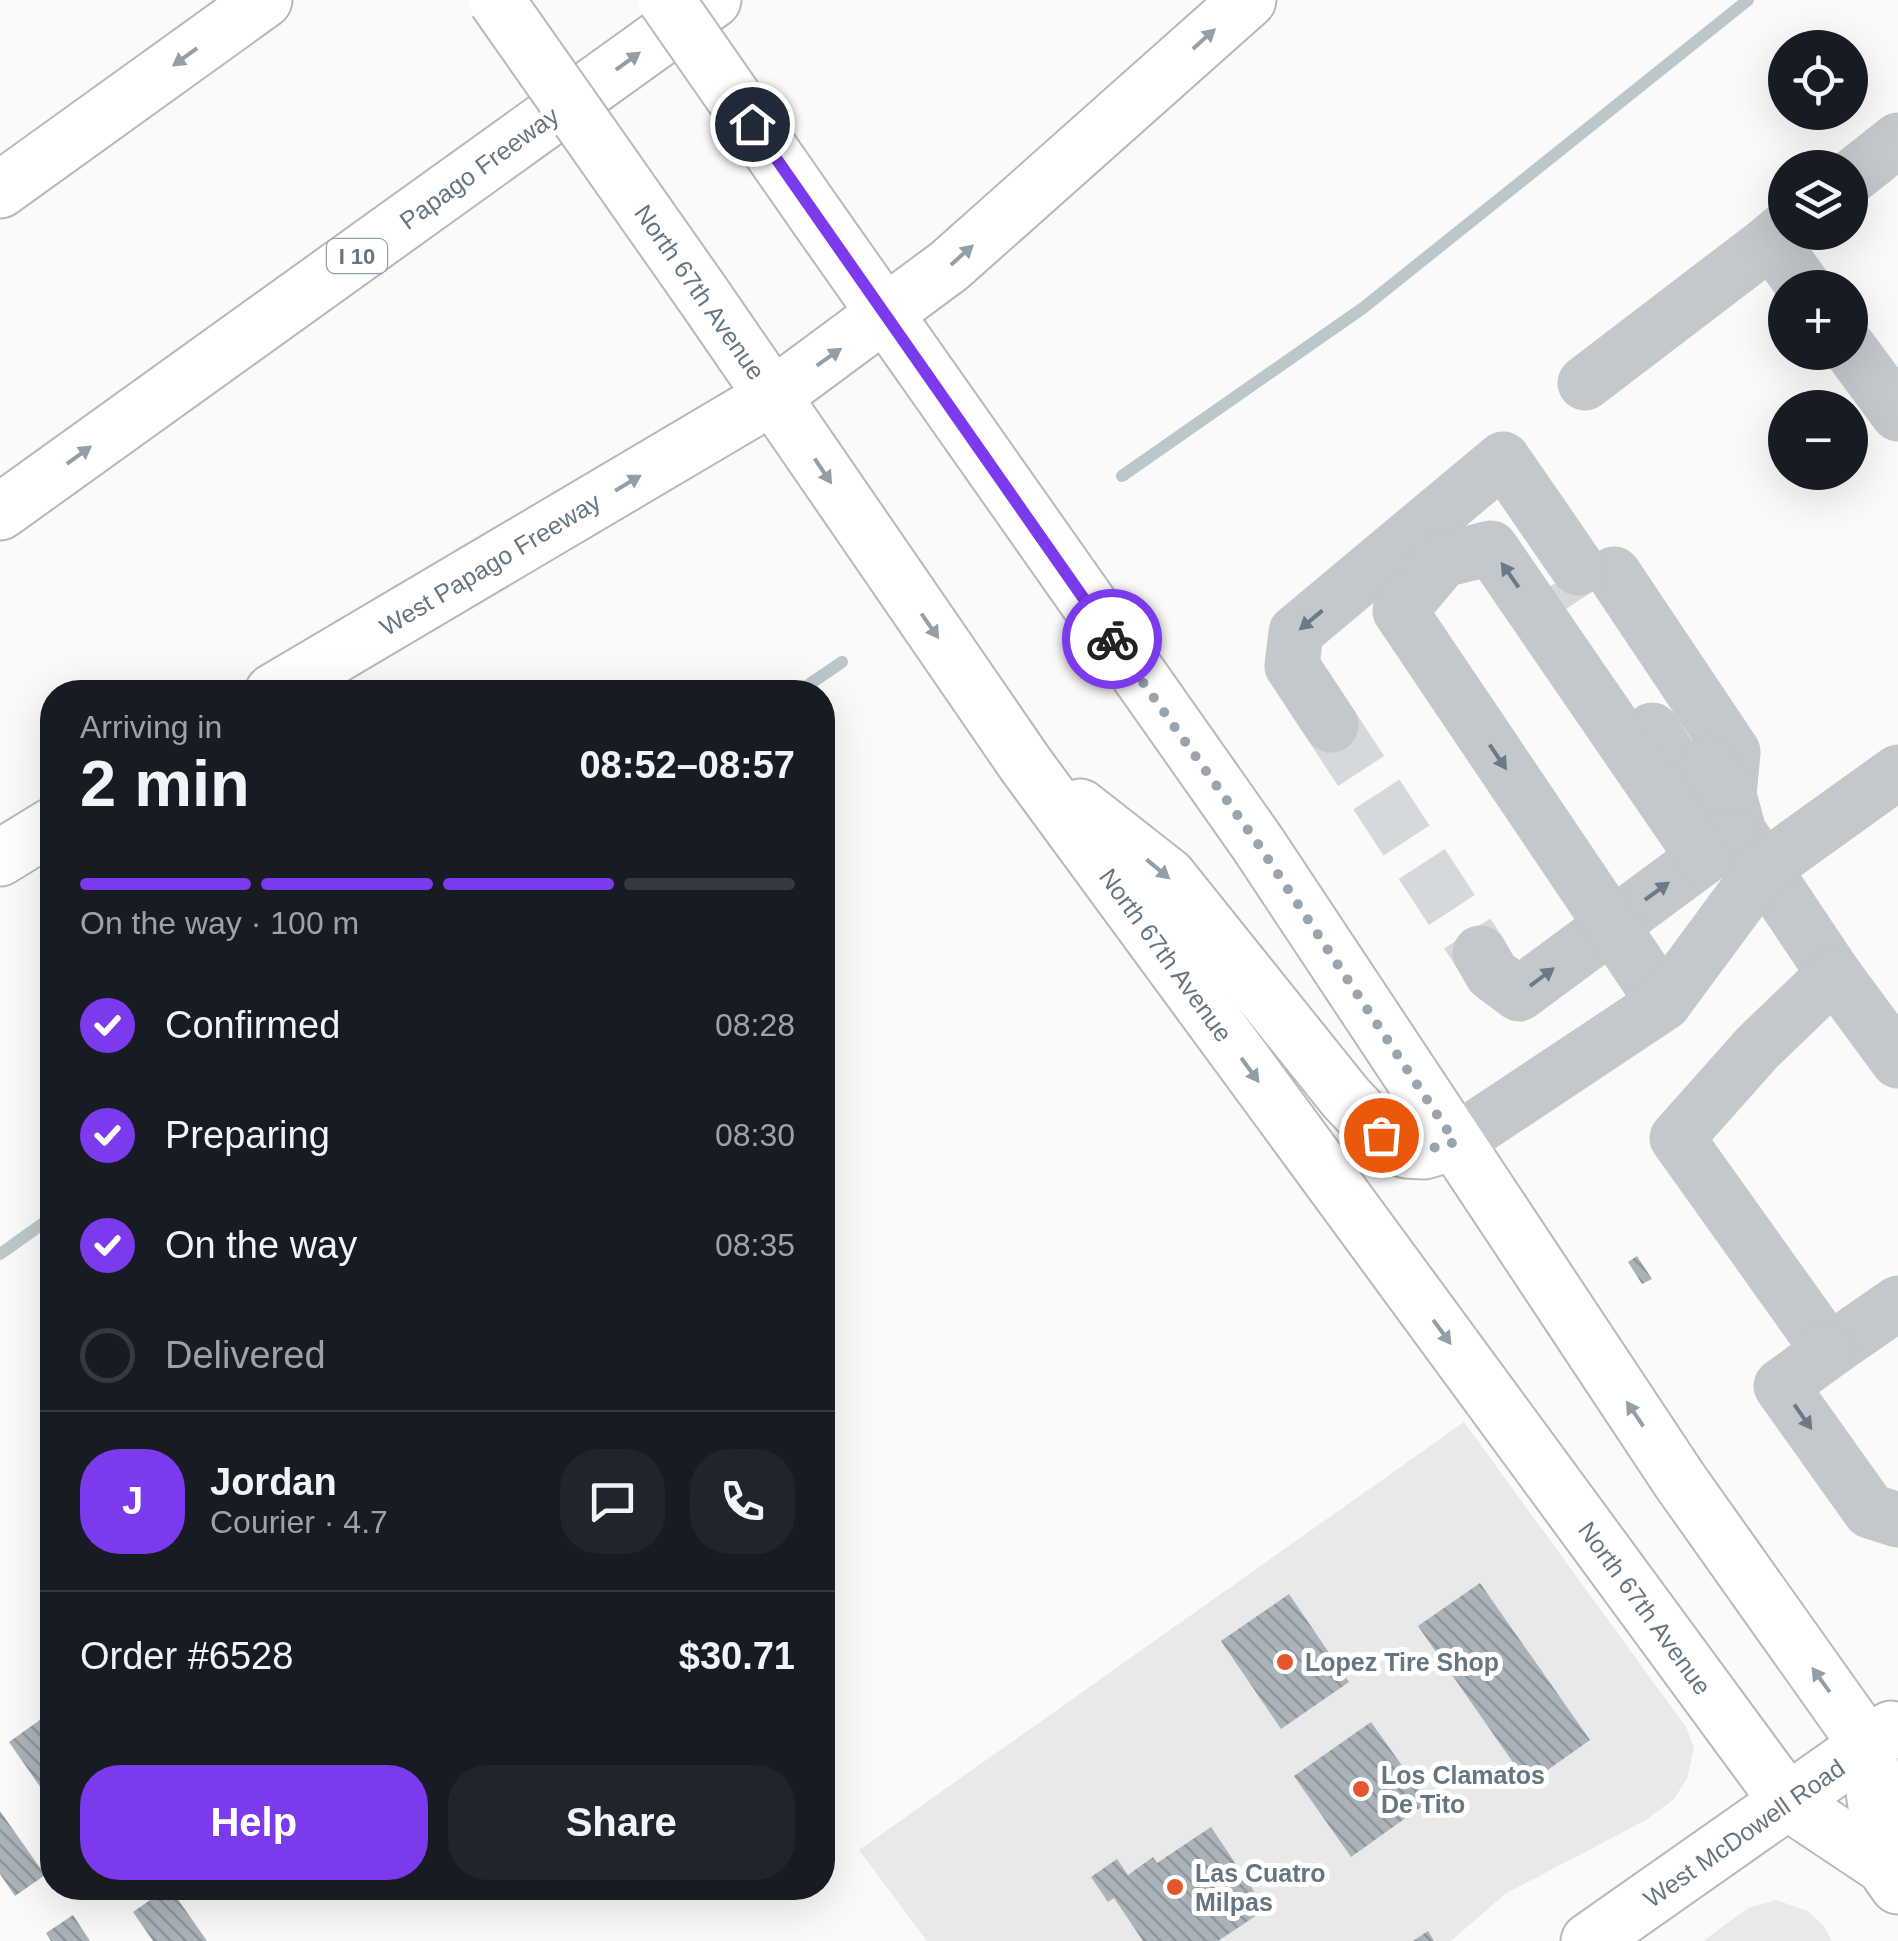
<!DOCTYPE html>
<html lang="en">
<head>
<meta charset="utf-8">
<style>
  :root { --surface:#171b24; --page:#20242c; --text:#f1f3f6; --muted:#9ea1a6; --line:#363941; --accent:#7c3aed }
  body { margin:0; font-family:Arial,sans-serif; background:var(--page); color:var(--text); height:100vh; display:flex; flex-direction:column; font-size:38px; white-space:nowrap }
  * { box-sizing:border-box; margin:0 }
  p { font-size:32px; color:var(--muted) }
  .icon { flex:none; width:55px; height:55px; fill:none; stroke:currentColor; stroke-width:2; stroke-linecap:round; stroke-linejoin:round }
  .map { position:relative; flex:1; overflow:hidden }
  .sheet { position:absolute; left:40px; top:680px; width:795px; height:1220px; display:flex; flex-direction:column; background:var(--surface); border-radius:40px; box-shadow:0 10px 40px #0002 }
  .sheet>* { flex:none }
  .fabs { position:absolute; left:1768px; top:30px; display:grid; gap:20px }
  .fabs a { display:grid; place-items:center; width:100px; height:100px; border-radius:50%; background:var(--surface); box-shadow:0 10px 40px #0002; font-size:50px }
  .pin { position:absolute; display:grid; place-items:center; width:85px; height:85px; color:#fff; margin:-42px; border:5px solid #fff; border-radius:50%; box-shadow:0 2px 10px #0007 }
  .courier { position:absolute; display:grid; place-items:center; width:100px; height:100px; margin:-50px; border:8px solid #7c3aed; border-radius:50%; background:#fff; color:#222; box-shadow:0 2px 12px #0007 }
  .overview em { font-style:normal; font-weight:700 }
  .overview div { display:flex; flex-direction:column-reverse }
  .overview { display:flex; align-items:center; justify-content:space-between; height:170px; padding:0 40px }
  h1 { font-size:65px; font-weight:700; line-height:75px }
  .bar { display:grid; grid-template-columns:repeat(4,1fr); gap:15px 10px; align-content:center; height:120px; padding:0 40px }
  .bar i { height:12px; border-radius:8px; background:var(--line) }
  .bar .active { background:var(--accent) }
  .bar p { grid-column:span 4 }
  .line { display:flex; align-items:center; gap:25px; padding:0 40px; border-top:2px solid var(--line) }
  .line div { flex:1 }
  .round { display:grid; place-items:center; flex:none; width:105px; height:105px; border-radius:40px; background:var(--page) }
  ol { padding:0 40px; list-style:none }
  li { display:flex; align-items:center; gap:30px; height:110px }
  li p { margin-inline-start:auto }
  li .icon { padding:10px; border-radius:50%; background:var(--accent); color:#fff; stroke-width:4 }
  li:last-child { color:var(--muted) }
  li i { width:55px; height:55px; border:5px solid var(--line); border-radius:50% }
  .action { display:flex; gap:20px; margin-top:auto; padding:20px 40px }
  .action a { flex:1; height:115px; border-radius:40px; background:var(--accent); color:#fff; font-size:40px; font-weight:700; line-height:115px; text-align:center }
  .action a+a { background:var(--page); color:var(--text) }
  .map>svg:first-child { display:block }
</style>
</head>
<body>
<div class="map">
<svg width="1898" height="1941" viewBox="0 0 1898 1941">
  <defs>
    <pattern id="building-back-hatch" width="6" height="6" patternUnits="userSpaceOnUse" patternTransform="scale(2.5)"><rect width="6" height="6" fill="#aab3b9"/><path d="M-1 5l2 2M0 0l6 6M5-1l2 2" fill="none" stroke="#8e969c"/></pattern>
  </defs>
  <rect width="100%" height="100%" fill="#fafaf8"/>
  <g fill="#e8e9e9">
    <path d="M 1464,1422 L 1686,1727 L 1694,1748 L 1687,1779 L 1674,1799 L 1646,1820 L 1505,1894 L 1451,1941 L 927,1941 L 859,1850 Z"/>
    <path d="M 1776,1900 L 1808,1911 L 1824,1926 L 1832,1941 L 1703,1941 L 1748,1908 Z"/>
  </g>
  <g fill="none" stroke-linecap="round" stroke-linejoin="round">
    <g stroke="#bbc7cb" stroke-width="12">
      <path d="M 1122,476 L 1363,308 L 1748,0"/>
      <path d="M 798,692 L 842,662"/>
      <path d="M 0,1254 L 52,1217"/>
    </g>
  </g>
  <g fill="url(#building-back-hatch)">
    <path d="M 1637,1256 L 1652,1279 L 1642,1284 L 1628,1262 Z"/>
    <path d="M 1480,1583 L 1590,1740 L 1528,1784 L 1418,1626 Z"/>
    <path d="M 1289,1594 L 1349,1682 L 1281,1729 L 1221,1641 Z"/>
    <path d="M 47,1715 L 52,1722 L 52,1804 L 9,1742 Z"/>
    <path d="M 1371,1722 L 1428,1802 L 1351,1857 L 1294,1776 Z"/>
    <path d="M 0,1811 L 45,1875 L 15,1896 L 0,1874 Z"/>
    <path d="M 1211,1827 L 1266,1909 L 1218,1941 L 1143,1941 L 1114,1898 L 1108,1902 L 1091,1877 L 1117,1859 L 1128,1875 L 1153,1857 L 1157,1863 Z"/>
    <path d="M 167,1888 L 170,1888 L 207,1941 L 153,1941 L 133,1912 Z"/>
    <path d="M 73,1915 L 90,1941 L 51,1941 L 46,1933 Z"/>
    <path d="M 1428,1931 L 1434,1941 L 1413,1941 Z"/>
  </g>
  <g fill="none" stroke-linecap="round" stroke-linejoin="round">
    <g stroke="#d5d9db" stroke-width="55" stroke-dasharray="55 28" stroke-linecap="butt">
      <path d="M 1557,582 L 1572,605"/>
      <path d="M 1331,725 L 1480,953"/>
    </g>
    <defs>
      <g id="major">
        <path d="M 817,217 L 1258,844 L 1680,1481 L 1868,1746 L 1884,1866"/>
        <path d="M 703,295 L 1026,765 L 1788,1802 L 1884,1866 L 1898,1886"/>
        <path d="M 273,692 L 772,397"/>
        <path d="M 1080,807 L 1168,876 L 1346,1098 L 1381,1135 L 1406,1150 L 1424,1151 L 1455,1142"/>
        <path d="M 0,858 L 52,826"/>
        <path d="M 1589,1941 L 1891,1729"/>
      </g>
      <g id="highway">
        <path d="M 0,190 L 264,0"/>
        <path d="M 772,397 L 949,266 L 1248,0"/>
        <path d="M 0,512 L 713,0"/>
      </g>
    </defs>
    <use href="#major" stroke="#b5babe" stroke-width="59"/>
    <use href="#highway" stroke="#b4b9bd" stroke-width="59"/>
    <g stroke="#c3c8cc" stroke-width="55">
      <path d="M 1850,178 L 1898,140"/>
      <path d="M 1785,229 L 1771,241 L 1805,288"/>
      <path d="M 1850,349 L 1898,414"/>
      <path d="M 1585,383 L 1771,241"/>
      <path d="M 1614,574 L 1733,752 L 1729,795 L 1682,776 L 1652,730"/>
      <path d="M 1331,725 L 1292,666 L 1296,632 L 1503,459 L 1578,568"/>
      <path d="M 1708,763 L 1729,795 L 1739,832 L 1834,974"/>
      <path d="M 1480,953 L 1492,974 L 1519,994 L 1733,836"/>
      <path d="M 1664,1003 L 1400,611 L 1443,560 L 1491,548 L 1703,857"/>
      <path d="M 1898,1061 L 1834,974 L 1758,1047 L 1677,1138 L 1829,1351 L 1898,1303"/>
      <path d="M 1455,1142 L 1664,1003 L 1763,869 L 1898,772"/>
      <path d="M 1829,1351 L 1781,1386 L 1870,1511 L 1898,1520"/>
    </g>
    <use href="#major" stroke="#fff" stroke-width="55"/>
    <use href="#highway" stroke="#fff" stroke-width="55"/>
    <defs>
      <g id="major-bridge">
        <path d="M 496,0 L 703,295"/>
        <path d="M 666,0 L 817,217"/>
      </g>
    </defs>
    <use href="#major-bridge" stroke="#b5babe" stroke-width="59" stroke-linecap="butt"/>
    <use href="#major-bridge" stroke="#fff" stroke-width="55"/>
  </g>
  <defs><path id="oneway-solid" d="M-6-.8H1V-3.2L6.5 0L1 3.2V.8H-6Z" transform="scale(2.5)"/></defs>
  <g fill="#939fa8">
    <use href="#oneway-solid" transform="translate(1204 39) rotate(-42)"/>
    <use href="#oneway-solid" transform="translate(185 57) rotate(144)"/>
    <use href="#oneway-solid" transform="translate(628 61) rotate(-36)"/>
    <use href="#oneway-solid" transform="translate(962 255) rotate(-42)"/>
    <use href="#oneway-solid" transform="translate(829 357) rotate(-35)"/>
    <use href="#oneway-solid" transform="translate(79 455) rotate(-36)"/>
    <use href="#oneway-solid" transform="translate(823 471) rotate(56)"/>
    <use href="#oneway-solid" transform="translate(628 483) rotate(-31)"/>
    <use href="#oneway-solid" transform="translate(930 626) rotate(55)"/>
    <use href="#oneway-solid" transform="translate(1158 869) rotate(40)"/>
    <use href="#oneway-solid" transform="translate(1250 1070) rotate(54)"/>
    <use href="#oneway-solid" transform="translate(1442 1332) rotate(54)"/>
    <use href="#oneway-solid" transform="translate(1635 1414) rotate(-124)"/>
    <use href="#oneway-solid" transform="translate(1821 1680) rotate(-126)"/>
  </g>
  <g fill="#6a7a87">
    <use href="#oneway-solid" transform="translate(1510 575) rotate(-125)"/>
    <use href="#oneway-solid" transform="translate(1311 620) rotate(140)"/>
    <use href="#oneway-solid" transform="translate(1498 757) rotate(56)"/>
    <use href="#oneway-solid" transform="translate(1657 891) rotate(-36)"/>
    <use href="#oneway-solid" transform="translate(1542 977) rotate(-37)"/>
    <use href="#oneway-solid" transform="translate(1803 1417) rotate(55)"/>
  </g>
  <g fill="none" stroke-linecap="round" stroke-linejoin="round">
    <path stroke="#99a4ac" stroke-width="10" stroke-dasharray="0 18" d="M 1112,639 L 1258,844 L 1455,1142 C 1423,1152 1410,1153 1381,1135"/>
    <path stroke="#7c3aed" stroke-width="12" d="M 752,124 L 1112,639"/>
  </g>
  <g fill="#e4572e" stroke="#fff" stroke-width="4">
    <circle cx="1285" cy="1662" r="10"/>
    <circle cx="1361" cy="1789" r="10"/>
    <circle cx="1175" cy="1887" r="10"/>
  </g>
  <g text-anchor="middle" stroke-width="10" stroke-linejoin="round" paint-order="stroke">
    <rect fill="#fff" stroke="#939fa8" stroke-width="2.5" x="327" y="239" width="60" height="34" rx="8"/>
    <g font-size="22" font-weight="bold" fill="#657683">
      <text x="357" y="264">I 10</text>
    </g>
    <g font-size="25" fill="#657683" stroke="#fff">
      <text transform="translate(479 168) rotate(-36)" y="9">Papago Freeway</text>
      <text transform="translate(700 292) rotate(55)" y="9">North 67th Avenue</text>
      <text transform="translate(490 564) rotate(-31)" y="9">West Papago Freeway</text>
      <text transform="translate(1166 955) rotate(54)" y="9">North 67th Avenue</text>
      <text transform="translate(1645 1608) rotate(54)" y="9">North 67th Avenue</text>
      <text transform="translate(1744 1833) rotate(-35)" y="9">West McDowell Road</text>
    </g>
    <g font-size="25" font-weight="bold" fill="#657683" stroke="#fff" text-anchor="start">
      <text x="1305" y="1671">Lopez Tire Shop</text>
      <text x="1381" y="1784">Los Clamatos<tspan x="1381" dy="29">De Tito</tspan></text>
      <text x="1195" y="1882">Las Cuatro<tspan x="1195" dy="29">Milpas</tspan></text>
    </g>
  </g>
</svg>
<div class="fabs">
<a><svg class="icon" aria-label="locate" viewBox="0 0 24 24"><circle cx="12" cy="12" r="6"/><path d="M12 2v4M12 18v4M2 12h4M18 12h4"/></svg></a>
<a><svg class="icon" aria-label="layers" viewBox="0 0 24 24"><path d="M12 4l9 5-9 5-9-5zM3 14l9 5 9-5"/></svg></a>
<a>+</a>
<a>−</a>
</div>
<div class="pin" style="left:1381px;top:1135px;background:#ea580c"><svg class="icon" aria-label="bag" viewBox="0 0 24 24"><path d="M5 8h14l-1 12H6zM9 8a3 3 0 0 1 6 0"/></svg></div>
<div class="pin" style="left:752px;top:124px;background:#1f2937"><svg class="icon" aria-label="home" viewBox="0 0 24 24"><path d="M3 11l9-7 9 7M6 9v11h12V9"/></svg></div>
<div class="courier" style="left:1112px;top:639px"><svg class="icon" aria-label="bike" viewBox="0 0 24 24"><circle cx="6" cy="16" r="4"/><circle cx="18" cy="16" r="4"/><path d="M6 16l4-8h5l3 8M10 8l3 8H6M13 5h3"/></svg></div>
<section class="sheet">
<div class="overview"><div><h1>2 min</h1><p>Arriving in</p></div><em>08:52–08:57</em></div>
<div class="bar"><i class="active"></i><i class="active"></i><i class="active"></i><i></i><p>On the way · 100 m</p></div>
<ol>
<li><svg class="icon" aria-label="check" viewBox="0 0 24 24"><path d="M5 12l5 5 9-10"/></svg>Confirmed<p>08:28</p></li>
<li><svg class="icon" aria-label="check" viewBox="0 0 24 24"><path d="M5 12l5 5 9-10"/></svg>Preparing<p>08:30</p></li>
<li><svg class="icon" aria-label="check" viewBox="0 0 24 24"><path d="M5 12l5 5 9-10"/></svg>On the way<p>08:35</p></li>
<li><i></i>Delivered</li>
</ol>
<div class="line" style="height:180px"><b class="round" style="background:var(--accent);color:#fff">J</b><div><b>Jordan</b><p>Courier · 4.7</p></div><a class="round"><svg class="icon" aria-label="chat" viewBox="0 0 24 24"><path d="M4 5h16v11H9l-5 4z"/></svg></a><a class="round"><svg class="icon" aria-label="phone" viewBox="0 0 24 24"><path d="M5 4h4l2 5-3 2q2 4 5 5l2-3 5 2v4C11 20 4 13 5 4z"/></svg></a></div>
<div class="line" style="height:130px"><div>Order #6528</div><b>$30.71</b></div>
<div class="action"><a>Help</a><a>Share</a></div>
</section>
</div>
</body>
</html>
